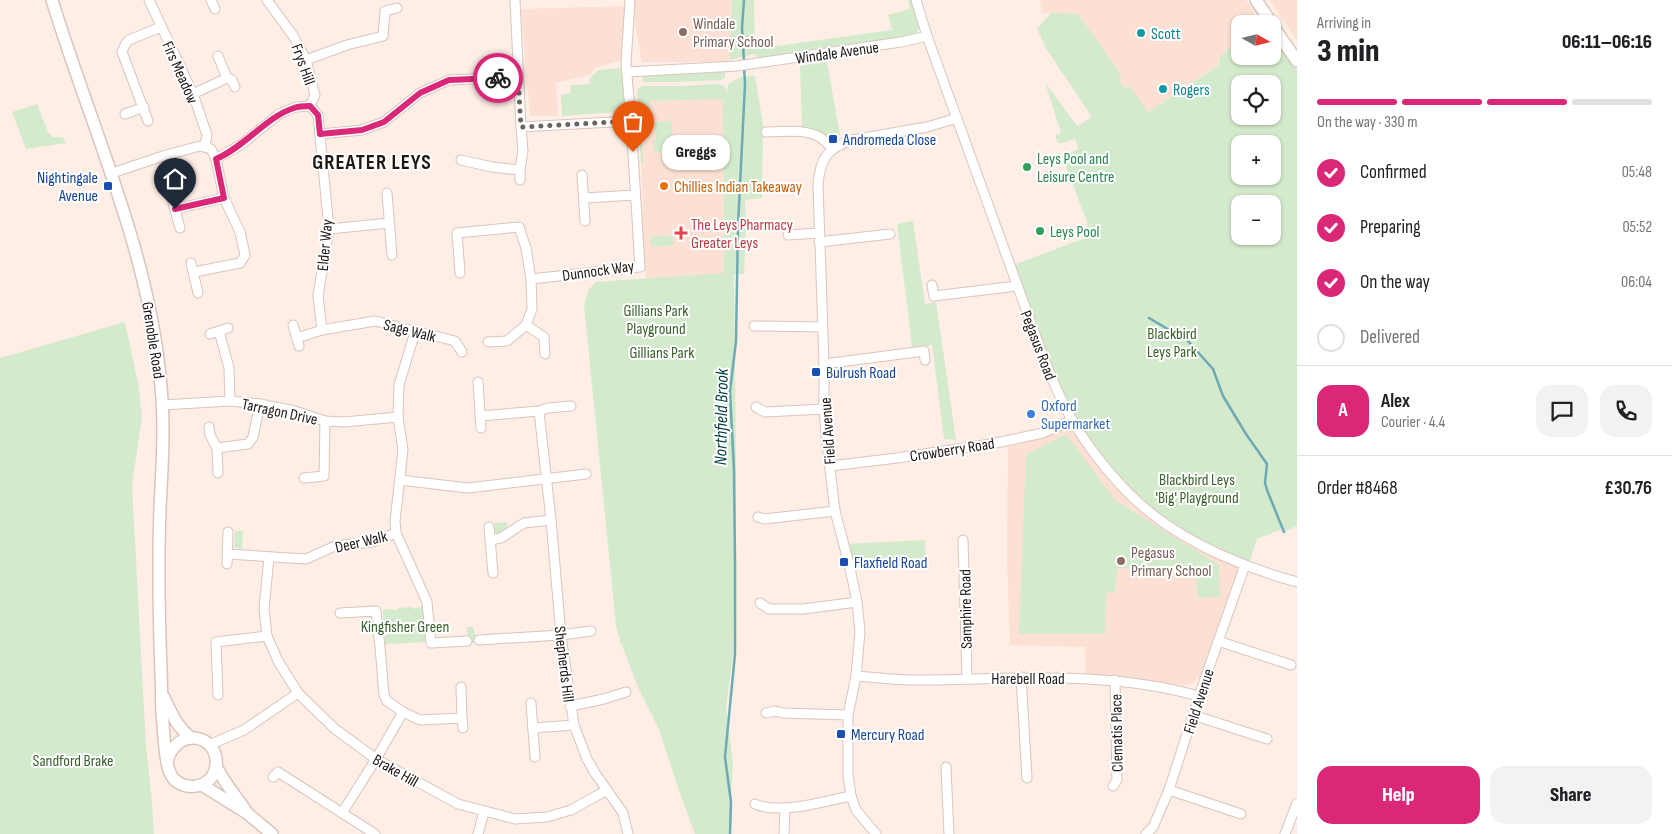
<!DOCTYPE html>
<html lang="en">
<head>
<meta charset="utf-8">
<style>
  :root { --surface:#fff; --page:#f2f2f2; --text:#202124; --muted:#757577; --line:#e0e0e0; --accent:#db2777 }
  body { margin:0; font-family:"Sofia Sans Condensed",sans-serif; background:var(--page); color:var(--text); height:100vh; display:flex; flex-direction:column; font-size:19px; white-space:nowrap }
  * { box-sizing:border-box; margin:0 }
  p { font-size:16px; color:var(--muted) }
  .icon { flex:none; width:28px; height:28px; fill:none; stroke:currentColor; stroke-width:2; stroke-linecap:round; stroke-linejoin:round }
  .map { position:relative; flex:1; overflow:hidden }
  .details { display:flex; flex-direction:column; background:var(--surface); width:375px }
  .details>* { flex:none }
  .needle { width:32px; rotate:98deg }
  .fabs { position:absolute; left:1231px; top:15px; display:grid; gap:10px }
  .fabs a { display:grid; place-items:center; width:50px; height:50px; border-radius:10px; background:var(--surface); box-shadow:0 1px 4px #0004; font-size:25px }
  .pin { position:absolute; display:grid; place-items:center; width:42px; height:42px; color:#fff; margin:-51px -21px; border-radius:50% 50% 50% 0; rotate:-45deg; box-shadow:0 0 5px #0007 }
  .pin .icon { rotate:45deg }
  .courier { position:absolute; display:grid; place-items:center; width:50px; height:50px; margin:-25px; border:4px solid #db2777; border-radius:50%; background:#fff; color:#222; box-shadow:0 1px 6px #0007 }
  .bubble { position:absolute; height:35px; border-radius:15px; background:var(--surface); box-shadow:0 1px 4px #0004; font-size:16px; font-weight:800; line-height:35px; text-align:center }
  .head em { font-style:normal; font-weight:800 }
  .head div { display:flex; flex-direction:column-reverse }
  .head { display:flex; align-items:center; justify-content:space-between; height:85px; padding:0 20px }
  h1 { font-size:32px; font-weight:800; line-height:38px }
  .bar { display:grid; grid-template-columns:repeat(4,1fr); gap:8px 5px; align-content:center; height:60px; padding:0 20px }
  .bar i { height:6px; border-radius:4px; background:var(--line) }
  .bar .selected { background:var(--accent) }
  .bar p { grid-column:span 4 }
  .line { display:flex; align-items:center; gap:12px; padding:0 20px; border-top:1px solid var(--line) }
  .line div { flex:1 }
  .round { display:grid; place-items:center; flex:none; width:52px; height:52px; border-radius:15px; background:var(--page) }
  ol { padding:0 20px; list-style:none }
  li { display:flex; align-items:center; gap:15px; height:55px }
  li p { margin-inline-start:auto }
  li .icon { padding:5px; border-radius:50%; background:var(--accent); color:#fff; stroke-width:4 }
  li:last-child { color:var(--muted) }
  li i { width:28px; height:28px; border:2px solid var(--line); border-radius:50% }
  .cta { display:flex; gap:10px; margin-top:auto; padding:10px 20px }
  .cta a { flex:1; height:58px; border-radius:15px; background:var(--accent); color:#fff; font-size:20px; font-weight:800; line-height:58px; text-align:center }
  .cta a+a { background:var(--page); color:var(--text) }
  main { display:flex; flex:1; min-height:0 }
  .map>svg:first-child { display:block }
</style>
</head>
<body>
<main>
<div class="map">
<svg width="1297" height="834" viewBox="0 0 1297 834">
  <rect width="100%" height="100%" fill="#feeee6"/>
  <g fill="#fce0d3">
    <path d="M 631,0 L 732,0 L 730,60 L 720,62 L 642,62 Z"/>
    <path d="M 1040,0 L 1246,0 L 1261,24 L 1240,24 L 1240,42 L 1221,55 L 1218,61 L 1219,65 L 1148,112 L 1130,87 L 1125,89 L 1118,79 L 1122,76 L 1078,15 L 1042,13 Z"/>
    <path d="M 1270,0 L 1297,0 L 1297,41 Z"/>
    <path d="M 629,6 L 622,60 L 595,68 L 591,75 L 556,83 L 558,116 L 530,116 L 521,9 Z"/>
    <path d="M 710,98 L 723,99 L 724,273 L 646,280 L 641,230 L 643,205 L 639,123 L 641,123 L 641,117 L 649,101 Z"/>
    <path d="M 1063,429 L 1071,431 L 1100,460 L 1245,565 L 1218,641 L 1199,678 L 1189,685 L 1086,678 L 1085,647 L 1010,645 L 1007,557 L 1008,447 L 1046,437 Z"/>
  </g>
  <g fill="#d4eacd" fill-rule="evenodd">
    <path d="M 732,0 L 754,0 L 755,49 L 892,30 L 888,15 L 910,9 L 908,0 L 913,0 L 920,26 L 915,35 L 911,36 L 756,58 L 755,54 L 730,60 Z"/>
    <path d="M 1051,13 L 1078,14 L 1122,76 L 1118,79 L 1125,89 L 1130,86 L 1148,112 L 1219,65 C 1217,53 1231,48 1240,42 L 1240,56 L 1272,56 L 1273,38 L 1297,70 L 1297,526 L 1283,532 L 1282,529 L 1257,539 L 1248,566 L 1188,537 L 1126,491 L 1072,420 L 1017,286 L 1016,264 L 1088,237 L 1087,222 L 1063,159 L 1064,155 L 1079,149 L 1075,139 L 1062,143 L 1058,143 L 1055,135 L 1061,133 L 1045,82 L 1077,126 L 1092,117 L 1047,50 L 1037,29 ZM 1240,84 L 1272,84 L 1272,116 L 1240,116 ZM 1240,144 L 1272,144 L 1272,176 L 1240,176 ZM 1240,204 L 1272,204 L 1272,236 L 1240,236 Z"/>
    <path d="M 827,62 L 840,135 L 832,137 L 802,130 L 800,66 Z"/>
    <path d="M 622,68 L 625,107 L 624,110 L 620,112 L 562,116 L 561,95 L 570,93 L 571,85 L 590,84 L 590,78 L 599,70 Z"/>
    <path d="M 725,69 L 725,78 L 721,80 L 677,82 L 643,82 L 642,74 Z"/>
    <path d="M 755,76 L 763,125 L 762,198 L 745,200 L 746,228 L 744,274 L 734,274 L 736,455 L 733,654 L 726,707 L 733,763 L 729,834 L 695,834 L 679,791 L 659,729 L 638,687 L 621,643 L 619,642 L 620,639 L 616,626 L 584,305 L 588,291 L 595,282 L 724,273 L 723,99 L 649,101 L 650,116 L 641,117 L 643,162 L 641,163 L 637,90 L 642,86 L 680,86 L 718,84 L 724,86 L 727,93 L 728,84 L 741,77 Z"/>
    <path d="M 37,104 L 48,132 L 53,137 L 63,137 L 66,143 L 26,149 L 12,112 Z"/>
    <path d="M 669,118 L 671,118 L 674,151 L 654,152 L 653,140 L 656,140 L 655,122 L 669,121 Z"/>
    <path d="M 913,221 L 925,304 L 936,302 L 956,440 L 944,439 L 932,345 L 914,347 L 912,346 L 897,224 Z"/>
    <path d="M 673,235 L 674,245 L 651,247 L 650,237 Z"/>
    <path d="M 125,322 L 139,388 L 142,417 L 132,485 L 146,746 L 152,801 L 154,834 L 0,834 L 0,358 Z"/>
    <path d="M 1066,434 L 1115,500 L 1219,565 L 1220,597 L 1197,598 L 1196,569 L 1117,568 L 1115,592 L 1106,593 L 1105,634 L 1019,634 L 1026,455 Z"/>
    <path d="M 507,522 L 508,529 L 499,534 L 495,532 L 494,523 Z"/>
    <path d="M 235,531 L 243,531 L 242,549 L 234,547 Z"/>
    <path d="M 925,540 L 926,565 L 850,568 L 843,544 Z"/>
    <path d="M 424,606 L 427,642 L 392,644 L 392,643 L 385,645 L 383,611 L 384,609 L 397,610 L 399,608 L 412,607 L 414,609 Z"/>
    <path d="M 467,627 L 473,627 L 476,636 L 474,636 L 474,643 L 468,644 Z"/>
  </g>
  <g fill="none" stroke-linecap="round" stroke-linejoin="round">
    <g stroke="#6daab4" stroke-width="2.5">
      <path d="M 744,62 L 742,28 L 744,0"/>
      <path d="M 1149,318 L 1188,341 L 1213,369 L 1223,396 L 1246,434 L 1267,464 L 1265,483 L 1267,490 L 1284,532"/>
      <path d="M 730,834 L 731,802 L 725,757 L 735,654 L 735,562 L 734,470 L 730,391 L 736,341 L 738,226 L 745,84 L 744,67"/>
    </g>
    <defs>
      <g id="street">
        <path d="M 149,0 L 193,94 L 207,135 L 205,146"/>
        <path d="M 211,0 L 215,9"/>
        <path d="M 267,0 L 294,37 L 306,60 L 315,95 L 310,106"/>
        <path d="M 515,0 L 521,127 L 631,121"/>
        <path d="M 916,0 L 927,36 L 1044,359 C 1052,379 1060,399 1071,418 C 1089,450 1123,492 1152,514 C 1192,546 1249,569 1297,582"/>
        <path d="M 218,56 L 227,78 L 232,80 L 235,87"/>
        <path d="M 306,60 L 347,45 L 383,36 L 385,11 L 397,8"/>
        <path d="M 627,72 L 737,66 L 901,42 L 927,36"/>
        <path d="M 193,94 L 227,78"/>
        <path d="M 125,114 L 144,107"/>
        <path d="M 148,121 L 122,52 L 126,43 L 129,40 L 161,27"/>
        <path d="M 766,132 C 784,132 806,128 821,138 C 825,141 829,145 833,149"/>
        <path d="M 320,134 L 362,130 L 384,122 L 420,93 L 449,80 L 518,77"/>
        <path d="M 461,160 L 492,167 L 520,170"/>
        <path d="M 112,173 L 166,155 L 200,146 L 211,149 L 216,159 L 242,144 L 279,114 L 296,107 L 310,106 L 318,115 L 329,229 L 318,296 L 322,330"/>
        <path d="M 582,175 L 585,221"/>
        <path d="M 520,180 L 520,170 L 523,151 L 521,127"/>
        <path d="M 168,184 L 180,228"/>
        <path d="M 387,193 L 392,255"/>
        <path d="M 584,198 L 635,195"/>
        <path d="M 175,209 L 224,198"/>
        <path d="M 329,229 L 389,223"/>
        <path d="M 788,235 L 819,233"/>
        <path d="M 819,242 L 890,234"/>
        <path d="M 191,263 L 198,293"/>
        <path d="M 194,272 L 240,263 L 245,255 L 240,232 L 224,198 L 216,159"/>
        <path d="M 460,273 L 457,233 L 519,227 L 526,248 L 531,279 L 532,309 L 526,325 L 507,341 L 488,342"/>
        <path d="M 531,279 L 640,267 L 631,121 L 626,64 L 630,0"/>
        <path d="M 932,285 L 934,296 L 1017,286"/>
        <path d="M 293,325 L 299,346"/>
        <path d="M 526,325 L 544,337 L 545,354"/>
        <path d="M 754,326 L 822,327"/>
        <path d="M 219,331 L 229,368 L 230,401"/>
        <path d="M 415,332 L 399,385 L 398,417 L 403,450 L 395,521 L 396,533 L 427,602 L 431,643 L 467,641"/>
        <path d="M 210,334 L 228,328"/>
        <path d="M 297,338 L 322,330 L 375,321 L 455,341 L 462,352"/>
        <path d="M 824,364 L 924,351 L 925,360"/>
        <path d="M 478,382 L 481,428"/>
        <path d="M 163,405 L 230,401 L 260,404 L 295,411 L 325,421 L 344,422 L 398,417"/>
        <path d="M 756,407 L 765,412 L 824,409"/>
        <path d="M 539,411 L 551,520 L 561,635 L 574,725 L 587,759 L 595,773 L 623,813 L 628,834"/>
        <path d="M 480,416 L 539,411 L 548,408 L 571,406"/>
        <path d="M 209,427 L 210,435 L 217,448 L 218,473"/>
        <path d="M 217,448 L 248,444 L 253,437 L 260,404"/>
        <path d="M 830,466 L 897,458 L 991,444 L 1043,433 L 1072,420"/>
        <path d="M 304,478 L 324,476 L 325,421"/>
        <path d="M 400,480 L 468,488 L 586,474"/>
        <path d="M 758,517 L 764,519 L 835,511"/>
        <path d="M 489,527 L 493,573"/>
        <path d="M 490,540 L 501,538 L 524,523 L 551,520"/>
        <path d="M 963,540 L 967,678"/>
        <path d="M 228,554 L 306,559 L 335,546 L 372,542 L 396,533"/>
        <path d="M 269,557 L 264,609 L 267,636 L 278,661 L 298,693 L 335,729 L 376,759 L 458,804 L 515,819 L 547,817 L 571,810 L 607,790"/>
        <path d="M 227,564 L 228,532"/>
        <path d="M 760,603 L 769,609 L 803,609 L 857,602"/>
        <path d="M 340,613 L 376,611 L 380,647 L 384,695 L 387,701 L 403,712 L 376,759 L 342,813"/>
        <path d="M 479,640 L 561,635 L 591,631"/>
        <path d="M 1218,641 L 1291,665"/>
        <path d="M 856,676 C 874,677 892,680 910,680 C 1008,680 1102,669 1199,696"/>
        <path d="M 1021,677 L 1027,778"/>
        <path d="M 218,695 L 216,642 L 267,636"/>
        <path d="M 531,703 L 535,757"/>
        <path d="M 570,706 L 604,699 L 626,692"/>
        <path d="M 403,712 L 420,720 L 462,718 L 461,687"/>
        <path d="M 766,713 L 775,711 L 783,713 L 848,715"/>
        <path d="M 1193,715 L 1267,739"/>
        <path d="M 462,718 L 463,728"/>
        <path d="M 533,728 L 574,725"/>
        <path d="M 209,745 L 244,730 L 298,693"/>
        <path d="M 946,767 L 949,834"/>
        <path d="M 273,777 L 278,772 L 375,834"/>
        <path d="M 1113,786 L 1117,780 L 1115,680"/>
        <path d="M 1169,790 L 1241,814"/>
        <path d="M 755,804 C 780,815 824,801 851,796"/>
        <path d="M 478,834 L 484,812"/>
        <path d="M 784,834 L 785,808"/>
        <path d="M 876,834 L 856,810 L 851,796 L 848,775 L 848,715 L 856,676 L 860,632 L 857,602 L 850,568 L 835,511 L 826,435 L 824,409 L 824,364 L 818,185 C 820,159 827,148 852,140 L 927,127 L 957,118"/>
        <path d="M 1146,834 L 1153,827 L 1169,790 L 1199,696 L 1245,565"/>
        <path d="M 1285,834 L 1297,803"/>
      </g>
      <g id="secondary">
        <path d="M 52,0 C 91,128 150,252 161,387 C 165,427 162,468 160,508 C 158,563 159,618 161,672 C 162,686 161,701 162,714 C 164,729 164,757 169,770 C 176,794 213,791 216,766 C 220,736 178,724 167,761"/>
        <path d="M 1256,0 L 1272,24"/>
        <path d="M 1272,25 L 1297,61"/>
        <path d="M 163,696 C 172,713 175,725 191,738"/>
        <path d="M 216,766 C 224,783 236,796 246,811"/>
        <path d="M 202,785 L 247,813 L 272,834"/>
      </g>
    </defs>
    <use href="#street" stroke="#d9c5bb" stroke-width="11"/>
    <use href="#secondary" stroke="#d9c5bb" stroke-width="14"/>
    <use href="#street" stroke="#fff" stroke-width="9"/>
    <use href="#secondary" stroke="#fff" stroke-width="11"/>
  </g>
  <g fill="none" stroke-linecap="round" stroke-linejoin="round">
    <path stroke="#6c625e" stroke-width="5" stroke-dasharray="0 9" d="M 498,78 L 518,77 L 521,127 L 631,121 L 633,152"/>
    <path stroke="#db2777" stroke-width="6" d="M 175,209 L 224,198 L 216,159 C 246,146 266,117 294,108 C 299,106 305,106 310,106 L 318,115 L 320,134 L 362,130 L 384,122 L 420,93 L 449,80 L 498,78"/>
  </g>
  <g fill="#8d6e63" stroke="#fff" stroke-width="2">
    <circle cx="683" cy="32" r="5"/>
    <circle cx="1121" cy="561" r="5"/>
  </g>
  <g fill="#0f9aa8" stroke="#fff" stroke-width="2">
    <circle cx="1141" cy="33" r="5"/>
    <circle cx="1163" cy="89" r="5"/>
  </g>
  <g fill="#1a4fb4" stroke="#fff" stroke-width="2">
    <rect x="828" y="134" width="10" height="10" rx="2.5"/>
    <rect x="103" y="181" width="10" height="10" rx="2.5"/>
    <rect x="811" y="367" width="10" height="10" rx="2.5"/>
    <rect x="839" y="557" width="10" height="10" rx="2.5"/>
    <rect x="836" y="729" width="10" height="10" rx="2.5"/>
  </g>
  <g fill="#2e9e5b" stroke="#fff" stroke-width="2">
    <circle cx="1027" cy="167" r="5"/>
    <circle cx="1040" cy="231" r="5"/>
  </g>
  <circle fill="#e8710a" stroke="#fff" stroke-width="2" cx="664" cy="186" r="5"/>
  <path fill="#e0444e" stroke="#fff" stroke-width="2" d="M678.5 225.5h5v5h5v5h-5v5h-5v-5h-5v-5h5z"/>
  <circle fill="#3f7fe0" stroke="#fff" stroke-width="2" cx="1031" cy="414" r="5"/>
  <g text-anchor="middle" stroke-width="4" stroke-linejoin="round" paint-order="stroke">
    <g font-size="16" fill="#785e54" stroke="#fff" text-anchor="start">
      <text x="693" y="29">Windale<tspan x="693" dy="18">Primary School</tspan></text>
      <text x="1131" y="558">Pegasus<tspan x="1131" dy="18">Primary School</tspan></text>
    </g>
    <g font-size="16" fill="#0d838f" stroke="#fff" text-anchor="start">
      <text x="1151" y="39">Scott</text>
      <text x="1173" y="95">Rogers</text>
    </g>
    <g font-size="16" fill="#1e1714" stroke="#fff">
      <text transform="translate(837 52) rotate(-8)" y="6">Windale Avenue</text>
      <text transform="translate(304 64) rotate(70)" y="6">Frys Hill</text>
      <text transform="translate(181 72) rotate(66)" y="6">Firs Meadow</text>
      <text transform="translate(324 245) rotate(-85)" y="6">Elder Way</text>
      <text transform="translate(598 270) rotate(-8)" y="6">Dunnock Way</text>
      <text transform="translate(410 330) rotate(14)" y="6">Sage Walk</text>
      <text transform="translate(154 340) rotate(81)" y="6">Grenoble Road</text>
      <text transform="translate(1039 345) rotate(69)" y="6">Pegasus Road</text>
      <text transform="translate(280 411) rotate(12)" y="6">Tarragon Drive</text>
      <text transform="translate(827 431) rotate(-94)" y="6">Field Avenue</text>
      <text transform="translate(952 449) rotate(-9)" y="6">Crowberry Road</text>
      <text transform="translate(361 541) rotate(-13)" y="6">Deer Walk</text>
      <text transform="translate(965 609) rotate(-91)" y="6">Samphire Road</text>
      <text transform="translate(565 664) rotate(83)" y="6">Shepherds Hill</text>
      <text x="1028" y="684">Harebell Road</text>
      <text transform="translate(1198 701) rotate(-72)" y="6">Field Avenue</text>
      <text transform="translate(1116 733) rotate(-91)" y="6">Clematis Place</text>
      <text transform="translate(396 770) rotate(30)" y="6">Brake Hill</text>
    </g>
    <g font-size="16" fill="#164399" stroke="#fff" text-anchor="start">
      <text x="843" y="145">Andromeda Close</text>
      <text x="98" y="183" text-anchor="end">Nightingale<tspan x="98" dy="18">Avenue</tspan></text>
      <text x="826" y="378">Bulrush Road</text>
      <text x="854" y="568">Flaxfield Road</text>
      <text x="851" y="740">Mercury Road</text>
    </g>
    <g font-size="16" fill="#27864d" stroke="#fff" text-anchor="start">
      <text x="1037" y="164">Leys Pool and<tspan x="1037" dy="18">Leisure Centre</tspan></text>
      <text x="1050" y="237">Leys Pool</text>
    </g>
    <g font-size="16" fill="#c56008" stroke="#fff" text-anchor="start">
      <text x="674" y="192">Chillies Indian Takeaway</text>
    </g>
    <g font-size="16" fill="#be3a42" stroke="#fff" text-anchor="start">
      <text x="691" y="230">The Leys Pharmacy<tspan x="691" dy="18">Greater Leys</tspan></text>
    </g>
    <g font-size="16" fill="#39612a" stroke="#fff">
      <text x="656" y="316">Gillians Park<tspan x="656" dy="18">Playground</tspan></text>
      <text x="1172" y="339">Blackbird<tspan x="1172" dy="18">Leys Park</tspan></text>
      <text x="662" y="358">Gillians Park</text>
      <text x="1197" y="485">Blackbird Leys<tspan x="1197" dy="18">'Big' Playground</tspan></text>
      <text x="405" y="632">Kingfisher Green</text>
      <text x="73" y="766">Sandford Brake</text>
    </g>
    <g font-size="16" fill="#366cbe" stroke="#fff" text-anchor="start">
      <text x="1041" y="411">Oxford<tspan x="1041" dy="18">Supermarket</tspan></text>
    </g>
    <g font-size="18" font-style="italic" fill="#003d45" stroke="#fff">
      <text transform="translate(721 417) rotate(-89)" y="6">Northfield Brook</text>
    </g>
    <g font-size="21" font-weight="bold" letter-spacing="1" fill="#1e1714" stroke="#fff">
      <text x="372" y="169">GREATER LEYS</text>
    </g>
  </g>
</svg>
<div class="fabs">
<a><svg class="needle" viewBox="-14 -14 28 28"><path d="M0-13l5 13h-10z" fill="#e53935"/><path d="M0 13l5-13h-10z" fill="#757577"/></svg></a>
<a><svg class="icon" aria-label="locate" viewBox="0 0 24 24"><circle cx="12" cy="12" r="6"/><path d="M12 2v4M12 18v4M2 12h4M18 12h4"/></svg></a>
<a>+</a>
<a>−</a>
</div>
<div class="pin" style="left:633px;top:152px;background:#ea580c"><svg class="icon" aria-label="bag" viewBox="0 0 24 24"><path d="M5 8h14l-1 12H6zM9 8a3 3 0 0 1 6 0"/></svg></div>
<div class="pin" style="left:175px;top:209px;background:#1f2937"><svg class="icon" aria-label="home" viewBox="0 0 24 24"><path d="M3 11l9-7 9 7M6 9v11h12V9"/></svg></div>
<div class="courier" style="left:498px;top:78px"><svg class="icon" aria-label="bike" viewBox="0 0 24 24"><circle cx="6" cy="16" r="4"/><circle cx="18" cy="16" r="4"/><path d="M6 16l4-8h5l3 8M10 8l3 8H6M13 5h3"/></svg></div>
<div class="bubble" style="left:662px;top:135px;width:68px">Greggs</div>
</div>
<section class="details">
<div class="head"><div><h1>3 min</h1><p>Arriving in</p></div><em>06:11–06:16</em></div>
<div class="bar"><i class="selected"></i><i class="selected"></i><i class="selected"></i><i></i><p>On the way · 330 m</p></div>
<ol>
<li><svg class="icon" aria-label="check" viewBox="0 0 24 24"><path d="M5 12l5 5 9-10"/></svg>Confirmed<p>05:48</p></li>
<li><svg class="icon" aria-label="check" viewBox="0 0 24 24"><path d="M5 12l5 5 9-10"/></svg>Preparing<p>05:52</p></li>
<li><svg class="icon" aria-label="check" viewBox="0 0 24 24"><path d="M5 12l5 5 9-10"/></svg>On the way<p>06:04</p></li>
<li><i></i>Delivered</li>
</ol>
<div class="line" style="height:90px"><b class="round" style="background:var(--accent);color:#fff">A</b><div><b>Alex</b><p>Courier · 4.4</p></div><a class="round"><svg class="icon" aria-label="chat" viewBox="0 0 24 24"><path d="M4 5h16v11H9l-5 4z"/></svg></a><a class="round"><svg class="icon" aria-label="phone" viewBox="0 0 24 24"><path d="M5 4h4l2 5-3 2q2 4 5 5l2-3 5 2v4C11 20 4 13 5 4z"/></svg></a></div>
<div class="line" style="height:65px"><div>Order #8468</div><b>£30.76</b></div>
<div class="cta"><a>Help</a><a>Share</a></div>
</section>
</main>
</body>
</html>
